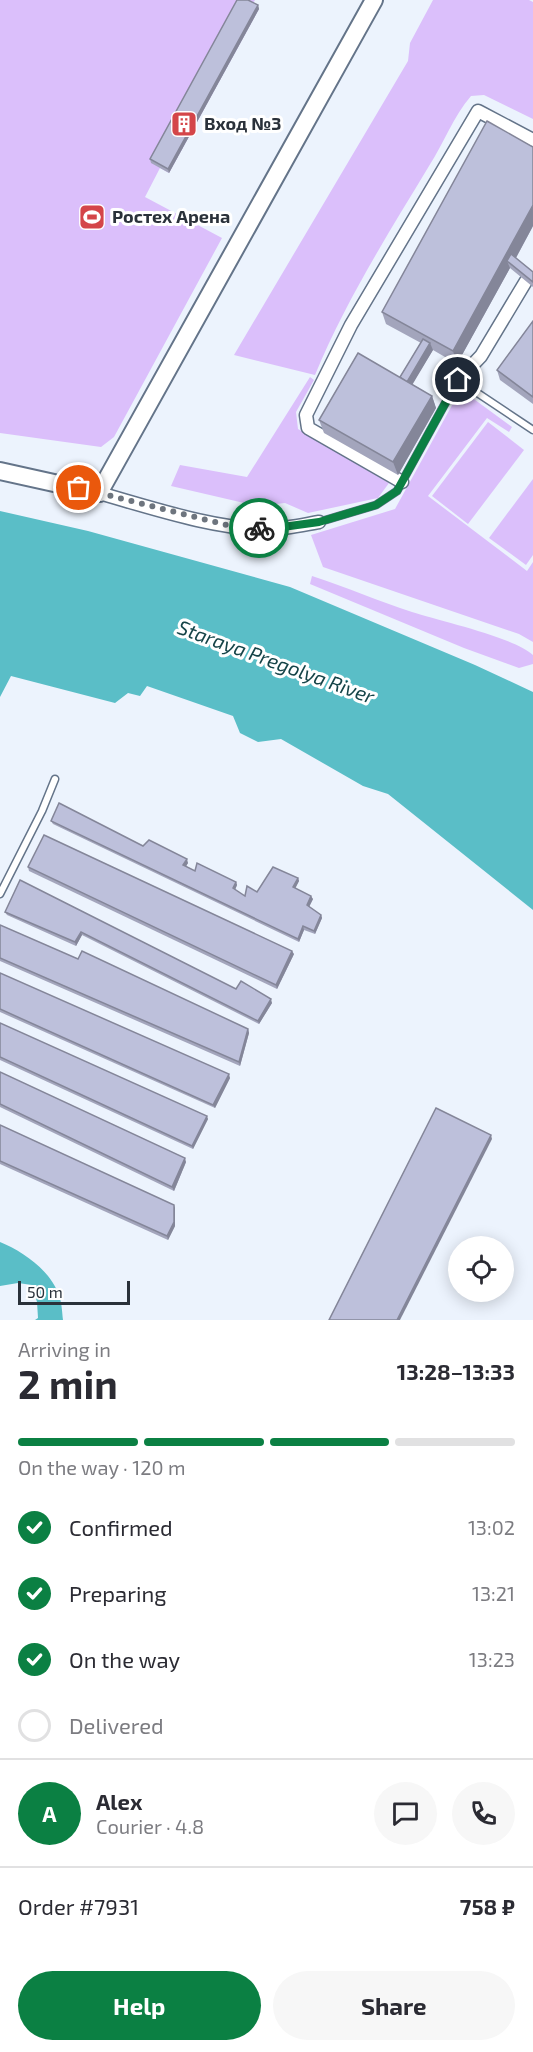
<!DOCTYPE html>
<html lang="en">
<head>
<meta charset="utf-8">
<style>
  :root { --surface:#fff; --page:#f7f7f7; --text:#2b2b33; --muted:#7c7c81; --line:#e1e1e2; --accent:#0b8043 }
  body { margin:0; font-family:"Exo 2",sans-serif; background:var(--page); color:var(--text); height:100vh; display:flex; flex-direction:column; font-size:22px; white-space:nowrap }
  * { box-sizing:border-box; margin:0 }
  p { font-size:20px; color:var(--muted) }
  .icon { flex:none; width:33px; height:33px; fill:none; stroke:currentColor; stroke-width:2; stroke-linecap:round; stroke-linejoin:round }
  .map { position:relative; height:1320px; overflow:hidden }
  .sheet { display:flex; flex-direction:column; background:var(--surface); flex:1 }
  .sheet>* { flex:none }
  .controls { position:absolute; left:448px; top:1236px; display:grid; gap:12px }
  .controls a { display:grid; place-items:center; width:66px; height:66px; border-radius:50%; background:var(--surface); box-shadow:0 3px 15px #0003; font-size:30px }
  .scale { position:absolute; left:18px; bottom:15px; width:112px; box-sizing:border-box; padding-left:6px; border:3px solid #2a313a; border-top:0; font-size:16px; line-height:21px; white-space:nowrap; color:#2a313a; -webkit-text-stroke:4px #fff; paint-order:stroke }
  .pin { position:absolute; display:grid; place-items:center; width:51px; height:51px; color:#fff; margin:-26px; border:3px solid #fff; border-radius:50%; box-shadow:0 2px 6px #0007 }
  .courier { position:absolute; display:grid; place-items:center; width:60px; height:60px; margin:-30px; border:4px solid #0b8043; border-radius:50%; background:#fff; color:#222; box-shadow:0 2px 8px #0007 }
  .overview em { font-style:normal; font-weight:700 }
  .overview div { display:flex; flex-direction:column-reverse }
  .overview { display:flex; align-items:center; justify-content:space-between; height:102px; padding:0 18px }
  h1 { font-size:39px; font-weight:700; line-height:45px }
  .bar { display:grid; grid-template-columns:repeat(4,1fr); gap:9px 6px; align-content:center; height:72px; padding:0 18px }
  .bar i { height:8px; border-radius:4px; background:var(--line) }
  .bar .active { background:var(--accent) }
  .bar p { grid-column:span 4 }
  .line { display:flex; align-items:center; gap:15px; padding:0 18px; border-top:2px solid var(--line) }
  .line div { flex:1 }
  .round { display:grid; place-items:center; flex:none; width:63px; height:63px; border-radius:32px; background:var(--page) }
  ol { padding:0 18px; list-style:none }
  li { display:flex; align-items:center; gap:18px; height:66px }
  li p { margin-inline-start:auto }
  li .icon { padding:6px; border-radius:50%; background:var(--accent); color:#fff; stroke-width:4 }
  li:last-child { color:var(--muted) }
  li i { width:33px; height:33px; border:3px solid var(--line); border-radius:50% }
  .action { display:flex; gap:12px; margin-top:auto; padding:12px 18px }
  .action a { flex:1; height:69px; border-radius:36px; background:var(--accent); color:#fff; font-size:24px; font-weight:700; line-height:69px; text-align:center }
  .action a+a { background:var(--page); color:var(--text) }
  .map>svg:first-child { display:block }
</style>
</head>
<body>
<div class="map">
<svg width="533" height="1320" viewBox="0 0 533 1320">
  <rect width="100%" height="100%" fill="#ecf3fd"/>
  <g fill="#dbbffb">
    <path d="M 0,0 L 255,0 L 252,5 L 259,9 L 169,173 L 160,168 L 145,197 L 222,238 L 114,437 L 101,447 L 0,433 Z"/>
    <path d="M 433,0 L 529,0 L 533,2 L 533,119 L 484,95 L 471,96 C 453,117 444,143 429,166 C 388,234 345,302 315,375 L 234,355 L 408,61 L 410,43 Z"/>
    <path d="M 310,377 L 314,380 L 296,412 L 298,429 L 389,483 L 378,498 L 308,513 L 285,503 L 257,506 L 171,486 L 180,465 L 247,477 Z"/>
    <path d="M 471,397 L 512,427 L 509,432 L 487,418 L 428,496 L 527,571 L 533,562 L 533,642 L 519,634 L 323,567 L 311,535 L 395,509 L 456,398 Z"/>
    <path d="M 488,422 L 524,450 L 468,524 L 432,496 Z"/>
    <path d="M 533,479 L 533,555 L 526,565 L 489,538 Z"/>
    <path d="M 312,576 C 346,587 378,601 412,612 C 440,621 513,637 533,655 L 533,664 L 519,668 L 464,648 L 310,584 Z"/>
  </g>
  <g fill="#5abec7">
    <path d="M 0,511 L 88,531 L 290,587 L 475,665 L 533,692 L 533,910 L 388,794 L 363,786 L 281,739 L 258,742 L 240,733 L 233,716 L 147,686 L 140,696 L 128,693 L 115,703 L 11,676 L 0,697 Z"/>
    <path d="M 0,1242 C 23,1251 52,1272 59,1296 C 62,1303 62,1312 63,1320 L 35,1320 L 38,1318 L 37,1302 L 32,1285 L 18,1283 L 0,1286 Z"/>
  </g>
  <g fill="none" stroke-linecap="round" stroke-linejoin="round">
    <defs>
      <g id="lane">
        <path d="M 319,522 L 376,505 L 397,491 L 458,380 L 533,430"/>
        <path d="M 0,894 L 42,811 L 55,779"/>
      </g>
      <g id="street">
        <path d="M 458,380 L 481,356 L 526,281"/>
        <path d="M 402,482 L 308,428 L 306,415 L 351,325 L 478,111 L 533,140"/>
        <path d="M 99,493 C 149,507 217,530 268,529 C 285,529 302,525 319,522"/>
      </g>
      <path id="secondary" d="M 0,471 L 99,493 L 374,0"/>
    </defs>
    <use href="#lane" stroke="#647489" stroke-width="9"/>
    <use href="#street" stroke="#647489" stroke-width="15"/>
    <use href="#secondary" stroke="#647489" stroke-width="20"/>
    <use href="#lane" stroke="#fff" stroke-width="6"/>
    <use href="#street" stroke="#fff" stroke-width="12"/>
    <use href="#secondary" stroke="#fff" stroke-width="16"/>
  </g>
  <g fill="#a3a5bc">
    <path d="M 258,5 L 259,9 L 169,173 L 151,163 L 150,159 Z"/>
    <path d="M 533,226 L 516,258 L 533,272 L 533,287 L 510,268 L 457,364 L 433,350 L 412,384 L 432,396 L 436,408 L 398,475 L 324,433 L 319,420 L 400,377 L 421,343 L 386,324 L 382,312 Z"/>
    <path d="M 533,321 L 533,404 L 500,380 L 497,370 Z"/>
    <path d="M 51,821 L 143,846 L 188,863 L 186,866 L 195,871 L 236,882 L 237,885 L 235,890 L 245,896 L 298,878 L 299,881 L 295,888 L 313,899 L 309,907 L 321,915 L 322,918 L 315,934 L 304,930 L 299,942 L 53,824 Z"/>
    <path d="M 28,867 L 294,954 L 277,989 L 29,871 Z"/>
    <path d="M 20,880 L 236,989 L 272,1003 L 259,1024 L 82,935 L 76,946 L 7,915 L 5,912 Z"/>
    <path d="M 0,925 L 78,959 L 248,1029 L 249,1033 L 240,1066 L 0,961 Z"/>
    <path d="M 0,973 L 230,1078 L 215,1108 L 0,1012 Z"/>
    <path d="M 0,1023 L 208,1119 L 193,1149 L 0,1060 Z"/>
    <path d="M 0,1072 L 186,1162 L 174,1191 L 0,1107 Z"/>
    <path d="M 0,1125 L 175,1208 L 175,1226 L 168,1240 L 0,1164 Z"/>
  </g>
  <g fill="#848699">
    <path d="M 258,5 L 259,9 L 169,173 L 168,169 Z"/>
    <path d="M 533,205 L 533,226 L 512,265 L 507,261 L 510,268 L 457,364 L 453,351 Z"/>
    <path d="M 430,343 L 433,350 L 408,392 L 405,385 Z"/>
    <path d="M 432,396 L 436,408 L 398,475 L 393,462 Z"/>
    <path d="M 187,859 L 188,863 L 185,868 L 183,865 Z"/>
    <path d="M 298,878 L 299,881 L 294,891 L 293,887 Z"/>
    <path d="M 236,882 L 237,885 L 234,892 L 233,888 Z"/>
    <path d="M 311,896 L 313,899 L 308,909 L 307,905 Z"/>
    <path d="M 321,915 L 322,918 L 315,934 L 314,931 Z"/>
    <path d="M 303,926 L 304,930 L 299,942 L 298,939 Z"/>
    <path d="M 81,932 L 82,935 L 76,946 L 75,942 Z"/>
    <path d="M 292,951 L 294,954 L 277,989 L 276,985 Z"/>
    <path d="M 271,999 L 272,1003 L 259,1024 L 258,1021 Z"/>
    <path d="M 248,1029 L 249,1033 L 240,1066 L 239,1062 Z"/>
    <path d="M 229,1074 L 230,1078 L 215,1108 L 213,1105 Z"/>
    <path d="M 207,1116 L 208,1119 L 193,1149 L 192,1146 Z"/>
    <path d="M 491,1135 L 492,1139 L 400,1320 L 397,1320 Z"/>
    <path d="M 185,1158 L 186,1162 L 174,1191 L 172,1187 Z"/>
    <path d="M 174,1205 L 175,1208 L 175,1226 L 168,1240 L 167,1236 Z"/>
  </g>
  <g fill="#bdc0db" stroke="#848699" stroke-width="1.5">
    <path d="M 237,0 L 248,0 L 258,5 L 168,169 L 150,159 Z"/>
    <path d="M 487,121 L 533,147 L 533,205 L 453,351 L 382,312 Z"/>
    <path d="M 511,254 L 533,272 L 533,282 L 507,261 Z"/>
    <path d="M 533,321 L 533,397 L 497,370 Z"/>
    <path d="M 423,339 L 430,343 L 407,382 L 400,377 Z"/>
    <path d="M 358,353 L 432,396 L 393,462 L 319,420 Z"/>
    <path d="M 59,803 L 143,846 L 149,840 L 187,859 L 183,865 L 195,871 L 197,863 L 236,882 L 233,888 L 245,896 L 247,886 L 257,892 L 273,867 L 298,878 L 293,887 L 311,896 L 307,905 L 321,915 L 314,931 L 303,926 L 298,939 L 51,821 Z"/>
    <path d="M 44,835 L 292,951 L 276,985 L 28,867 Z"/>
    <path d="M 20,880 L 236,989 L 241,981 L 271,999 L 258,1021 L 81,932 L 75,942 L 5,912 Z"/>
    <path d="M 0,925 L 78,959 L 82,951 L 248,1029 L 239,1062 L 0,958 Z"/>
    <path d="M 0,973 L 229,1074 L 213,1105 L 0,1009 Z"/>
    <path d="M 0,1023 L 207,1116 L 192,1146 L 0,1057 Z"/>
    <path d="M 0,1072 L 185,1158 L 172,1187 L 0,1104 Z"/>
    <path d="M 436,1108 L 491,1135 L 397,1320 L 329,1320 Z"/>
    <path d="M 0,1125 L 174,1205 L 174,1222 L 167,1236 L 0,1161 Z"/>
  </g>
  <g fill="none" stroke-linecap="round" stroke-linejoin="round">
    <path stroke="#6e757e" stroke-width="6" stroke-dasharray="0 10.8" d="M 79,488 L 227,525 L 259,528"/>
    <path stroke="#0b8043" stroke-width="8" d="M 259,528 L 268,529 L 319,522 L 376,505 L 397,491 L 458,380"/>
  </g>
  <defs>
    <symbol id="building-square" viewBox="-11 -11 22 22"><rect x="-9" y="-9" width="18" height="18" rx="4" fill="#d44549" stroke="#fff"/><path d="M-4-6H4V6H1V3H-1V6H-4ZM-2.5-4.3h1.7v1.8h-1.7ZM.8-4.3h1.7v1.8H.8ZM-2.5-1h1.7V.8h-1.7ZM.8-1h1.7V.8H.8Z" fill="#fff"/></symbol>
    <symbol id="stadium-square" viewBox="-11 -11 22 22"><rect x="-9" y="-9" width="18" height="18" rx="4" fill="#d44549" stroke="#fff"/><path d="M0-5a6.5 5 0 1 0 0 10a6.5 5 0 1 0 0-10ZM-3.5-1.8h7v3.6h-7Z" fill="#fff"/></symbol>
  </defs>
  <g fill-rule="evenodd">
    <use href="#building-square" x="169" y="109" width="30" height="30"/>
    <use href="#stadium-square" x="77" y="202" width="30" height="30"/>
  </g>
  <g text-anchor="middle" stroke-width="6" stroke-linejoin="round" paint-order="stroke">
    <g font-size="18" font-weight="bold" fill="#2a313a" stroke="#fff" text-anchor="start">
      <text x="204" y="130">Вход №3</text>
      <text x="112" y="223">Ростех Арена</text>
    </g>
    <g font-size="20" font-style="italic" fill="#154448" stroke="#fff">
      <text transform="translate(276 662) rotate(20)" y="7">Staraya Pregolya River</text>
    </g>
  </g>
</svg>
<div class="controls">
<a><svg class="icon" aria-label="locate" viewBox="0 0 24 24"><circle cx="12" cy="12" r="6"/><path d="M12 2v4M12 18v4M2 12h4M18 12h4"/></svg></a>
</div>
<div class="scale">50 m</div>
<div class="pin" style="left:79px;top:488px;background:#ea580c"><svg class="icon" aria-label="bag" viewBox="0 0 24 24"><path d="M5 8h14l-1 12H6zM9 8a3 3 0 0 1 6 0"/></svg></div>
<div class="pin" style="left:458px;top:380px;background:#1f2937"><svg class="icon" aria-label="home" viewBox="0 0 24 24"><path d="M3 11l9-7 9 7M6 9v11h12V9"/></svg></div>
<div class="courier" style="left:259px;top:528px"><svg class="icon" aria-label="bike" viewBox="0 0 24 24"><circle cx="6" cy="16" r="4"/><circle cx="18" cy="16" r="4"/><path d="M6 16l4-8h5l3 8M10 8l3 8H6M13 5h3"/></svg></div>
</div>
<section class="sheet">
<div class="overview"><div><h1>2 min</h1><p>Arriving in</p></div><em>13:28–13:33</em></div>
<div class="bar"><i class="active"></i><i class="active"></i><i class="active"></i><i></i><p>On the way · 120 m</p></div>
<ol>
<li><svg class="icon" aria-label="check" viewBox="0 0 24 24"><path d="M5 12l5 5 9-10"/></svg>Confirmed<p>13:02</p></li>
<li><svg class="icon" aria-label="check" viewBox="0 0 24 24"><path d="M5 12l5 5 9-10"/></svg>Preparing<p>13:21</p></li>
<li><svg class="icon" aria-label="check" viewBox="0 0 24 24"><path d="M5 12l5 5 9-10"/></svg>On the way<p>13:23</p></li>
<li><i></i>Delivered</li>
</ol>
<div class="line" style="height:108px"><b class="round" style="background:var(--accent);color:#fff">A</b><div><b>Alex</b><p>Courier · 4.8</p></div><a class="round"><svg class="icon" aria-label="chat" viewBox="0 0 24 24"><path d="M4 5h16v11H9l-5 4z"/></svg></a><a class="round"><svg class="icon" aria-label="phone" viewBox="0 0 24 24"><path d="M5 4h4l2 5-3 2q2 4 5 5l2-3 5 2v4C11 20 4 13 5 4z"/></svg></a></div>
<div class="line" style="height:78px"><div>Order #7931</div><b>758 ₽</b></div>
<div class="action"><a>Help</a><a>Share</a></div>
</section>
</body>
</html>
